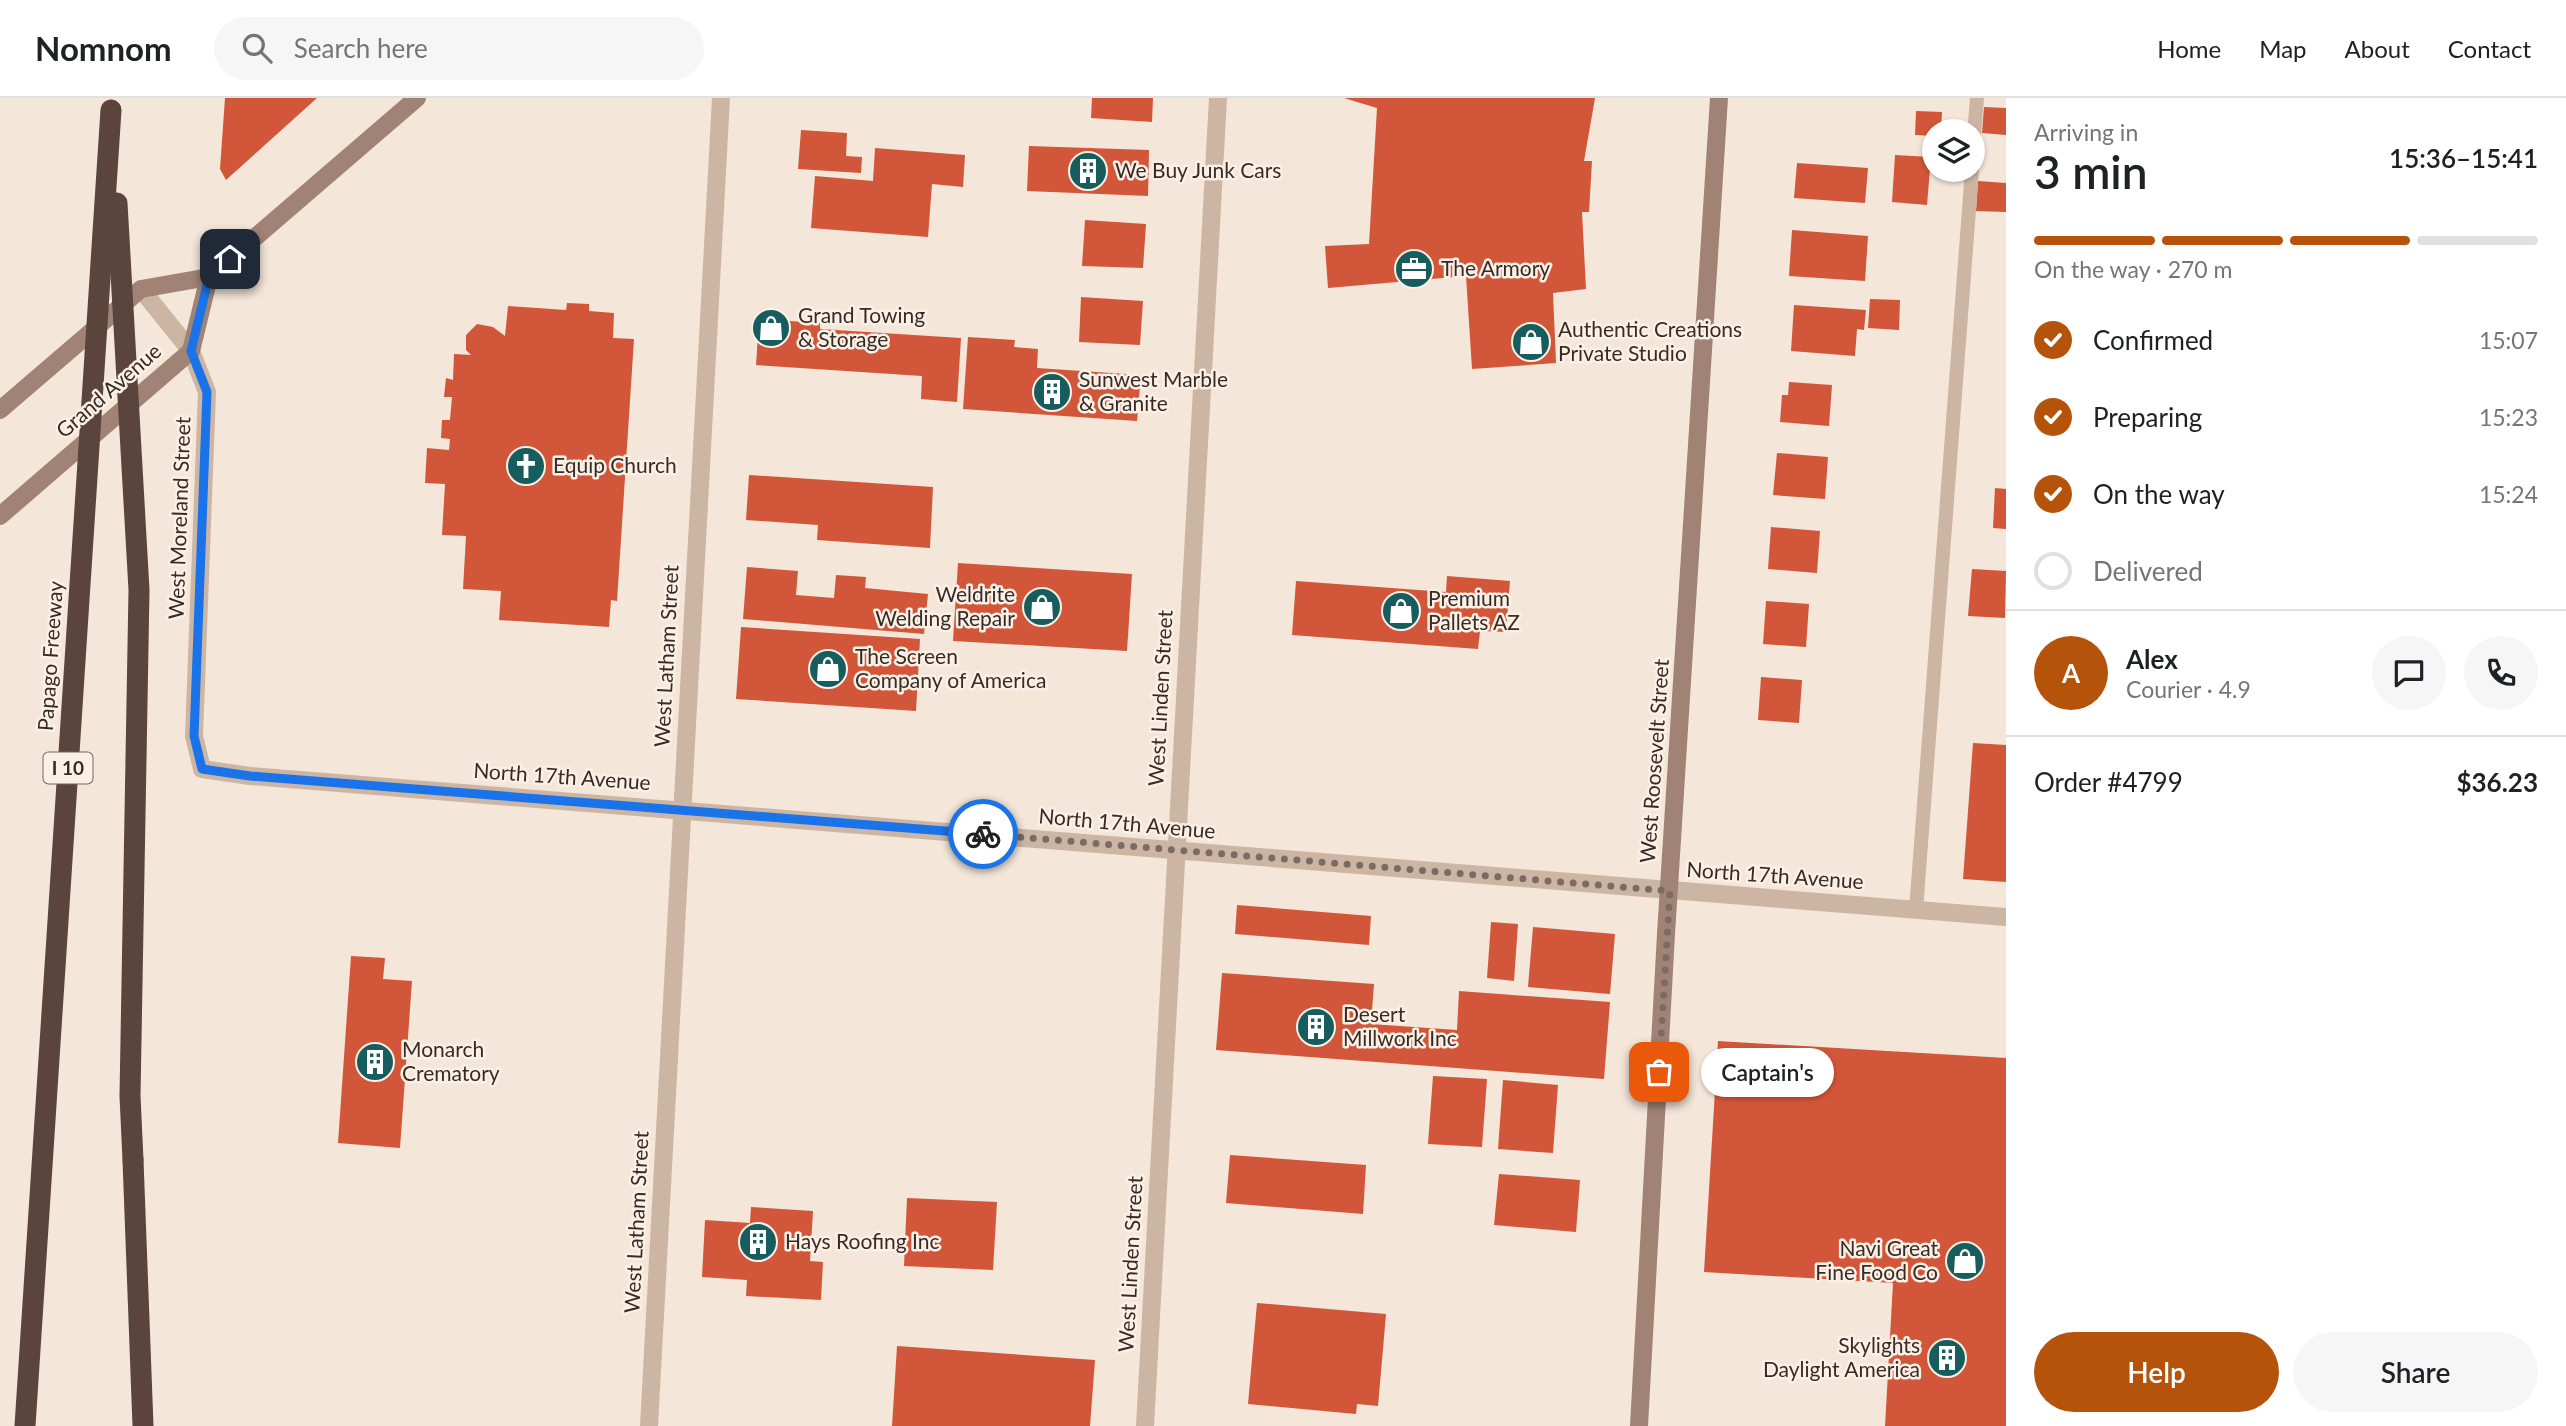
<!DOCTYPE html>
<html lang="en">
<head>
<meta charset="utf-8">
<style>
  :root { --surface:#fff; --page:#f6f6f6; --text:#202124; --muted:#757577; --line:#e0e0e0; --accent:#b45309 }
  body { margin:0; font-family:Lato,sans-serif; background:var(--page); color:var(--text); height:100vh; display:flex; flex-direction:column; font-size:26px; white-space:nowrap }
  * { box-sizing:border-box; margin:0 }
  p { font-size:23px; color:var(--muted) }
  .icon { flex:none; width:38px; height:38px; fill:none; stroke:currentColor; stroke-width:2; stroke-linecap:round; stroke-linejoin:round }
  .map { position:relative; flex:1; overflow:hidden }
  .sheet { display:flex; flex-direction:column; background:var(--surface); width:560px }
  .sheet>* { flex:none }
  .controls { position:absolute; left:1922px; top:21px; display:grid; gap:14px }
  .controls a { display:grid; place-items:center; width:63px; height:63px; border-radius:50%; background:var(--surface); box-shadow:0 2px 5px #0004; font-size:35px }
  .pin { position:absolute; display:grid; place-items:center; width:60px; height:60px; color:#fff; margin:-30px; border-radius:14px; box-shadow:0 4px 10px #0006 }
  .courier { position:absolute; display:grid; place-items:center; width:70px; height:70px; margin:-35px; border:5px solid #1a73e8; border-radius:50%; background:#fff; color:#222; box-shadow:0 2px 9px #0007 }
  .bubble { position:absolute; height:49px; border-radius:24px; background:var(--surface); box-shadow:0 2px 5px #0004; font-size:23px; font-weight:600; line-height:49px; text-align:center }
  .head em { font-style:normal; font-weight:600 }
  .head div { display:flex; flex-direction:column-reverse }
  .head { display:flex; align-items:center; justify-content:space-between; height:119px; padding:0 28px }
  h1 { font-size:46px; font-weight:600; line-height:52px }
  .bar { display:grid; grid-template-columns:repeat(4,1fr); gap:10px 7px; align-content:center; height:84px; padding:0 28px }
  .bar i { height:9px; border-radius:5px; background:var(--line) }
  .bar .active { background:var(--accent) }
  .bar p { grid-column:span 4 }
  .line { display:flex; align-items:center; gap:18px; padding:0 28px; border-top:2px solid var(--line) }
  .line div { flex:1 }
  .round { display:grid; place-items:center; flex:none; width:74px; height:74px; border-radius:37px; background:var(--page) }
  ol { padding:0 28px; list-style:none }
  li { display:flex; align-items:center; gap:21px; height:77px }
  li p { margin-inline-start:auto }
  li .icon { padding:7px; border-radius:50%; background:var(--accent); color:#fff; stroke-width:4 }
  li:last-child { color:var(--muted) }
  li i { width:38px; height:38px; border:4px solid var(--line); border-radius:50% }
  .button { display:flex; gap:14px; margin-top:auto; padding:14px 28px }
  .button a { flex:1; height:80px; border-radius:42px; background:var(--accent); color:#fff; font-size:28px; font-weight:600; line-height:80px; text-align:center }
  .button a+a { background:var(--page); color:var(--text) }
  header { display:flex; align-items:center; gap:42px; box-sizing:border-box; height:98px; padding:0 35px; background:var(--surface); border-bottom:2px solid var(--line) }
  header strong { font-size:33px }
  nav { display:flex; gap:38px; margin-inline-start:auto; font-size:24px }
  .search { width:490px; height:63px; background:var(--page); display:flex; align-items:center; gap:18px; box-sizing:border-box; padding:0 24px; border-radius:38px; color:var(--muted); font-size:26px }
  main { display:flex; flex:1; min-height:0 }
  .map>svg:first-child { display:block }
</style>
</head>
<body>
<header>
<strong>Nomnom</strong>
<div class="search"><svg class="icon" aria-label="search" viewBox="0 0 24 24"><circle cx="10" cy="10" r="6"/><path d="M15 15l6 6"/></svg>Search here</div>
<nav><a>Home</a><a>Map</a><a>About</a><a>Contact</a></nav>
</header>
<main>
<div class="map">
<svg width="2006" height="1328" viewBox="0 0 2006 1328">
  <rect width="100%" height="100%" fill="#f4e6d9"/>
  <g fill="#d25639">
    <path d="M 225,0 L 317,0 L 226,82 L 220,71 Z"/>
    <path d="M 1092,0 L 1153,0 L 1152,24 L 1091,20 Z"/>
    <path d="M 1344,0 L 1595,0 L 1584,63 L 1592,63 L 1589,114 L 1582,114 L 1586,191 L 1553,195 L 1556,265 L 1472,271 L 1466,178 L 1328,190 L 1325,148 L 1369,146 L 1377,10 Z"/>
    <path d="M 1984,9 L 2006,10 L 2006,37 L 1982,35 Z"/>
    <path d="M 1916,13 L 1942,14 L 1941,33 L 1934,33 L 1934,38 L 1915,37 Z"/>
    <path d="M 801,32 L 847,35 L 846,58 L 862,59 L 861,75 L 798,71 Z"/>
    <path d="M 1029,48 L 1149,52 L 1148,98 L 1027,93 Z"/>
    <path d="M 875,50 L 965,57 L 963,89 L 932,86 L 928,139 L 811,130 L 815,78 L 873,83 Z"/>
    <path d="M 1895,57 L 1931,59 L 1927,107 L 1892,104 Z"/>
    <path d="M 1797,65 L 1868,70 L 1865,105 L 1794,100 Z"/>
    <path d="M 1978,83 L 2006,85 L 2006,114 L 1976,113 Z"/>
    <path d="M 1085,122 L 1146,126 L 1143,170 L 1082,168 Z"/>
    <path d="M 1792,132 L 1868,138 L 1865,183 L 1789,178 Z"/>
    <path d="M 1081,199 L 1143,203 L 1140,247 L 1079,244 Z"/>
    <path d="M 1870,201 L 1900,202 L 1899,232 L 1868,230 Z"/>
    <path d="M 567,205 L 589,206 L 589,213 L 614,215 L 613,240 L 634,241 L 617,503 L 611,502 L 609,529 L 499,522 L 501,493 L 463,491 L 466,438 L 442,437 L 445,386 L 425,385 L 427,350 L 449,352 L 450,341 L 441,340 L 442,322 L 450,322 L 452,299 L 444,299 L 446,280 L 453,282 L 454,256 L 471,257 L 466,252 L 466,237 L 477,226 L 493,229 L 505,238 L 508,208 L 566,212 Z"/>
    <path d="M 1794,207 L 1866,212 L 1864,232 L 1857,231 L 1855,258 L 1791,253 Z"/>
    <path d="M 759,221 L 820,225 L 820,231 L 961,240 L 957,304 L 921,301 L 922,278 L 756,267 Z"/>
    <path d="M 968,239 L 1015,242 L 1014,249 L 1038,251 L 1037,270 L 1141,277 L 1137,323 L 963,311 Z"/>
    <path d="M 1789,284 L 1832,287 L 1829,328 L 1780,324 L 1782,297 L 1788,297 Z"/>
    <path d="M 1777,355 L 1828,359 L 1825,401 L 1773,397 Z"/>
    <path d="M 749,377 L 933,389 L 930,450 L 817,442 L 818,427 L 746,422 Z"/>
    <path d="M 1995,390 L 2006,391 L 2006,431 L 1993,430 Z"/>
    <path d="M 1771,429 L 1820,433 L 1817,475 L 1768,471 Z"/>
    <path d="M 958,465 L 1132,476 L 1127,553 L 953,543 Z"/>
    <path d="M 747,469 L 798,473 L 796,497 L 834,500 L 836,477 L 866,479 L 865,490 L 928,496 L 924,536 L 743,521 Z"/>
    <path d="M 1972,471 L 2006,473 L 2005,520 L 1968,518 Z"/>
    <path d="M 1447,478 L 1510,483 L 1506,534 L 1480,533 L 1478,551 L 1292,537 L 1296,483 L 1446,494 Z"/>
    <path d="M 1766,503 L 1809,506 L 1806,549 L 1763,546 Z"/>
    <path d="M 741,529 L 920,541 L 916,613 L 736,601 Z"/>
    <path d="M 1761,579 L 1802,582 L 1799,625 L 1758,622 Z"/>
    <path d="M 1973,645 L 2006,647 L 2006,784 L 1963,781 Z"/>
    <path d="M 1237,807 L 1371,818 L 1369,847 L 1235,836 Z"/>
    <path d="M 1491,824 L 1518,826 L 1514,883 L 1487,880 Z"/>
    <path d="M 1533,829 L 1615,836 L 1610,896 L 1528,889 Z"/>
    <path d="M 351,858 L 385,860 L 383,881 L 412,883 L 400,1050 L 338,1045 Z"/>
    <path d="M 1222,875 L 1374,886 L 1371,926 L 1457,932 L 1459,893 L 1610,904 L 1604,981 L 1216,952 Z"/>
    <path d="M 1718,943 L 2006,960 L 2006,1328 L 1885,1328 L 1893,1185 L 1704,1174 Z"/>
    <path d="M 1433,978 L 1487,981 L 1482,1049 L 1428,1046 Z"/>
    <path d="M 1503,982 L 1558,987 L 1553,1055 L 1498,1051 Z"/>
    <path d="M 1230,1057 L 1366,1067 L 1363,1116 L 1226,1105 Z"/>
    <path d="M 1499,1076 L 1580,1082 L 1576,1134 L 1494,1127 Z"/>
    <path d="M 907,1100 L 997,1104 L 993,1172 L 904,1168 Z"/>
    <path d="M 751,1109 L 813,1113 L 810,1163 L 823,1164 L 821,1202 L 746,1198 L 747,1182 L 702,1179 L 705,1122 L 750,1125 Z"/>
    <path d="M 1257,1205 L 1386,1216 L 1378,1308 L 1357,1306 L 1356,1316 L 1248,1306 Z"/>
    <path d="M 897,1248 L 1095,1262 L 1090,1328 L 892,1328 Z"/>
  </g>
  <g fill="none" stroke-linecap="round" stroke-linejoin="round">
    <g stroke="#cdb5a4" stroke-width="14">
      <path d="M 1972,62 L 1977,0"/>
      <path d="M 1916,812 L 1972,72"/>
    </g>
    <g stroke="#cdb5a4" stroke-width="18">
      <path d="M 141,191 L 191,253 L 207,294 L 194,638 L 202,671 L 250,678 L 2006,819"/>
      <path d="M 649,1328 L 721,0"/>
      <path d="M 1145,1328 L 1218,0"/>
    </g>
    <g stroke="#a18375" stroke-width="18">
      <path d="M 0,312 L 141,191 L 209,179 L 417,0"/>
      <path d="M 0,418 L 191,253 L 209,179"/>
      <path d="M 1639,1328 L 1666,836 L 1719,0"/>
    </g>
    <path stroke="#5a443c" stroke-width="21" d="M 133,1062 L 143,1328"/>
    <g stroke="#5a443c" stroke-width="21">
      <path d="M 117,105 L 139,492 L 130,998 L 133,1062"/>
      <path d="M 25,1328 L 111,12"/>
    </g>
  </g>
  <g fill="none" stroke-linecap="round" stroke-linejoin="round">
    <path stroke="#7a6c65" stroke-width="7" stroke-dasharray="0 12.6" d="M 983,736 L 1670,793 L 1659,974"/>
    <path stroke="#1a73e8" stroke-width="9" d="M 230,161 L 209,179 L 191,253 L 207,294 L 194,638 L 202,671 L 250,678 L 983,736"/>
  </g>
  <defs>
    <symbol id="building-disc" viewBox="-11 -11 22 22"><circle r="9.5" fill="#175d5e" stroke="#fbf0e6"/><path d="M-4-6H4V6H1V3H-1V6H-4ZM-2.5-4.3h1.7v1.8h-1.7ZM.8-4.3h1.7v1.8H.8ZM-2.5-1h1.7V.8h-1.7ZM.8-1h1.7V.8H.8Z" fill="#fff"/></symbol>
    <symbol id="office-disc" viewBox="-11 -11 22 22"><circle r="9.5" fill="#175d5e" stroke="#fbf0e6"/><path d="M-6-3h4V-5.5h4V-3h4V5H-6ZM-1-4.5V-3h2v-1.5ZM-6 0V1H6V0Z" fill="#fff"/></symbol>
    <symbol id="shop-disc" viewBox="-11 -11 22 22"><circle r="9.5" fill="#175d5e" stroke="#fbf0e6"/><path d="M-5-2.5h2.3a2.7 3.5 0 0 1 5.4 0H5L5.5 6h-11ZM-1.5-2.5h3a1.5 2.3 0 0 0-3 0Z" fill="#fff"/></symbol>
    <symbol id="church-disc" viewBox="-11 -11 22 22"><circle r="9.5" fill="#175d5e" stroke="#fbf0e6"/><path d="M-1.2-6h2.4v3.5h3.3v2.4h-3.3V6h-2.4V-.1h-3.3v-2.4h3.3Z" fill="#fff"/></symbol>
  </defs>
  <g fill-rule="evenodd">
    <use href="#building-disc" x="1066" y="51" width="44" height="44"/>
    <use href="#office-disc" x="1392" y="149" width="44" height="44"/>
    <use href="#shop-disc" x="749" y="208" width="44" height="44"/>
    <use href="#shop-disc" x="1509" y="222" width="44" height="44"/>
    <use href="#building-disc" x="1030" y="272" width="44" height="44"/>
    <use href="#church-disc" x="504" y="346" width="44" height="44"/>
    <use href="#shop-disc" x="1020" y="487" width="44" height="44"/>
    <use href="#shop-disc" x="1379" y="491" width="44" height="44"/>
    <use href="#shop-disc" x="806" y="549" width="44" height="44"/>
    <use href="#building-disc" x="1294" y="907" width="44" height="44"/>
    <use href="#building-disc" x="353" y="942" width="44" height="44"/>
    <use href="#building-disc" x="736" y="1122" width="44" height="44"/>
    <use href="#shop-disc" x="1943" y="1141" width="44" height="44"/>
    <use href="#building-disc" x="1925" y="1238" width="44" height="44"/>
  </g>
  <g text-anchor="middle" stroke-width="5" stroke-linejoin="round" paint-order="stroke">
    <rect fill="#fbf0e6" stroke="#726660" stroke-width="2" x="43.5" y="654.5" width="49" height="31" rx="5"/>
    <g font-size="19" font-weight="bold" fill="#382b26">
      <text x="68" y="677">I 10</text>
    </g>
    <g font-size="21" fill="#382b26" stroke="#fbf0e6" text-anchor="start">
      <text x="1115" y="80">We Buy Junk Cars</text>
      <text x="1441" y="178">The Armory</text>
      <text x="798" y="225">Grand Towing<tspan x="798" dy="24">&amp; Storage</tspan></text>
      <text x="1558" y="239">Authentic Creations<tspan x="1558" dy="24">Private Studio</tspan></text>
      <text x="1079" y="289">Sunwest Marble<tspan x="1079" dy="24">&amp; Granite</tspan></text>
      <text x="553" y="375">Equip Church</text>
      <text x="1015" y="504" text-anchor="end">Weldrite<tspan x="1015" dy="24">Welding Repair</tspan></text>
      <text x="1428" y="508">Premium<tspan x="1428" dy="24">Pallets AZ</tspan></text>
      <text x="855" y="566">The Screen<tspan x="855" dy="24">Company of America</tspan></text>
      <text x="1343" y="924">Desert<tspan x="1343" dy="24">Millwork Inc</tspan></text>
      <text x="402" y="959">Monarch<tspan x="402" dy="24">Crematory</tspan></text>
      <text x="785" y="1151">Hays Roofing Inc</text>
      <text x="1938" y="1158" text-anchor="end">Navi Great<tspan x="1938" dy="24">Fine Food Co</tspan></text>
      <text x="1920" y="1255" text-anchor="end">Skylights<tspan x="1920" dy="24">Daylight America</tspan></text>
    </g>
    <g font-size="21" fill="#382b26" stroke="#fbf0e6">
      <text transform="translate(109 293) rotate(-41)" y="7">Grand Avenue</text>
      <text transform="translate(180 420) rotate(-88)" y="7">West Moreland Street</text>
      <text transform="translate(51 558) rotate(-86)" y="7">Papago Freeway</text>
      <text transform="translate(667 558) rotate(-87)" y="7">West Latham Street</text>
      <text transform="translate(1161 600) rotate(-87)" y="7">West Linden Street</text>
      <text transform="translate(1655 663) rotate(-86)" y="7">West Roosevelt Street</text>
      <text transform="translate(562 679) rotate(4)" y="7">North 17th Avenue</text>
      <text transform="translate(1127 726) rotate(5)" y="7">North 17th Avenue</text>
      <text transform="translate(1775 778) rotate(4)" y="7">North 17th Avenue</text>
      <text transform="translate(637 1124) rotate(-87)" y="7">West Latham Street</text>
      <text transform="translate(1131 1166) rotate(-87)" y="7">West Linden Street</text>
    </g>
  </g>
</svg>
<div class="controls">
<a><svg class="icon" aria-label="layers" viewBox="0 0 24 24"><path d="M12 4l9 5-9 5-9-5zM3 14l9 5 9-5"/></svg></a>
</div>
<div class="pin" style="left:1659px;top:974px;background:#ea580c"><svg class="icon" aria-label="bag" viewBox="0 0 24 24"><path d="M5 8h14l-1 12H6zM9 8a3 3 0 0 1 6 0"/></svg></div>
<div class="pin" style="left:230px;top:161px;background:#1f2937"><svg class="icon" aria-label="home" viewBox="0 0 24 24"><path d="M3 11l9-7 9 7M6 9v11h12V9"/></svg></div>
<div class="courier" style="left:983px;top:736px"><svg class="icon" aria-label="bike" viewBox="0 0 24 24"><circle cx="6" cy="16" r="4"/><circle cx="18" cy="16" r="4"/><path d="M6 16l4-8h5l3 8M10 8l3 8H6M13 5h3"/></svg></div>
<div class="bubble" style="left:1701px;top:950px;width:133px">Captain's</div>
</div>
<section class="sheet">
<div class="head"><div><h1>3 min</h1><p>Arriving in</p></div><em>15:36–15:41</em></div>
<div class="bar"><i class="active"></i><i class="active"></i><i class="active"></i><i></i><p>On the way · 270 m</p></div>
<ol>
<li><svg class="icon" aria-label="check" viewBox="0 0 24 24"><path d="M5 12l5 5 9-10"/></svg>Confirmed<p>15:07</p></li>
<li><svg class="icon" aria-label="check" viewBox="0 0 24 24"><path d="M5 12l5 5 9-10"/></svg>Preparing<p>15:23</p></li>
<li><svg class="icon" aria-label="check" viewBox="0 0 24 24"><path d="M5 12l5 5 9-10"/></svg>On the way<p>15:24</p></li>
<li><i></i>Delivered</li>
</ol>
<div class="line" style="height:126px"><b class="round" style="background:var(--accent);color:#fff">A</b><div><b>Alex</b><p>Courier · 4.9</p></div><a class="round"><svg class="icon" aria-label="chat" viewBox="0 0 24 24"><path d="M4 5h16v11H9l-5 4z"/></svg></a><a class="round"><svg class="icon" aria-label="phone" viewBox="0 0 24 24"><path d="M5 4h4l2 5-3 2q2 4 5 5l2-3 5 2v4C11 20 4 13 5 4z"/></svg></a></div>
<div class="line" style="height:91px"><div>Order #4799</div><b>$36.23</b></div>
<div class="button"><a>Help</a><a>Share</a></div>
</section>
</main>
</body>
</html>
